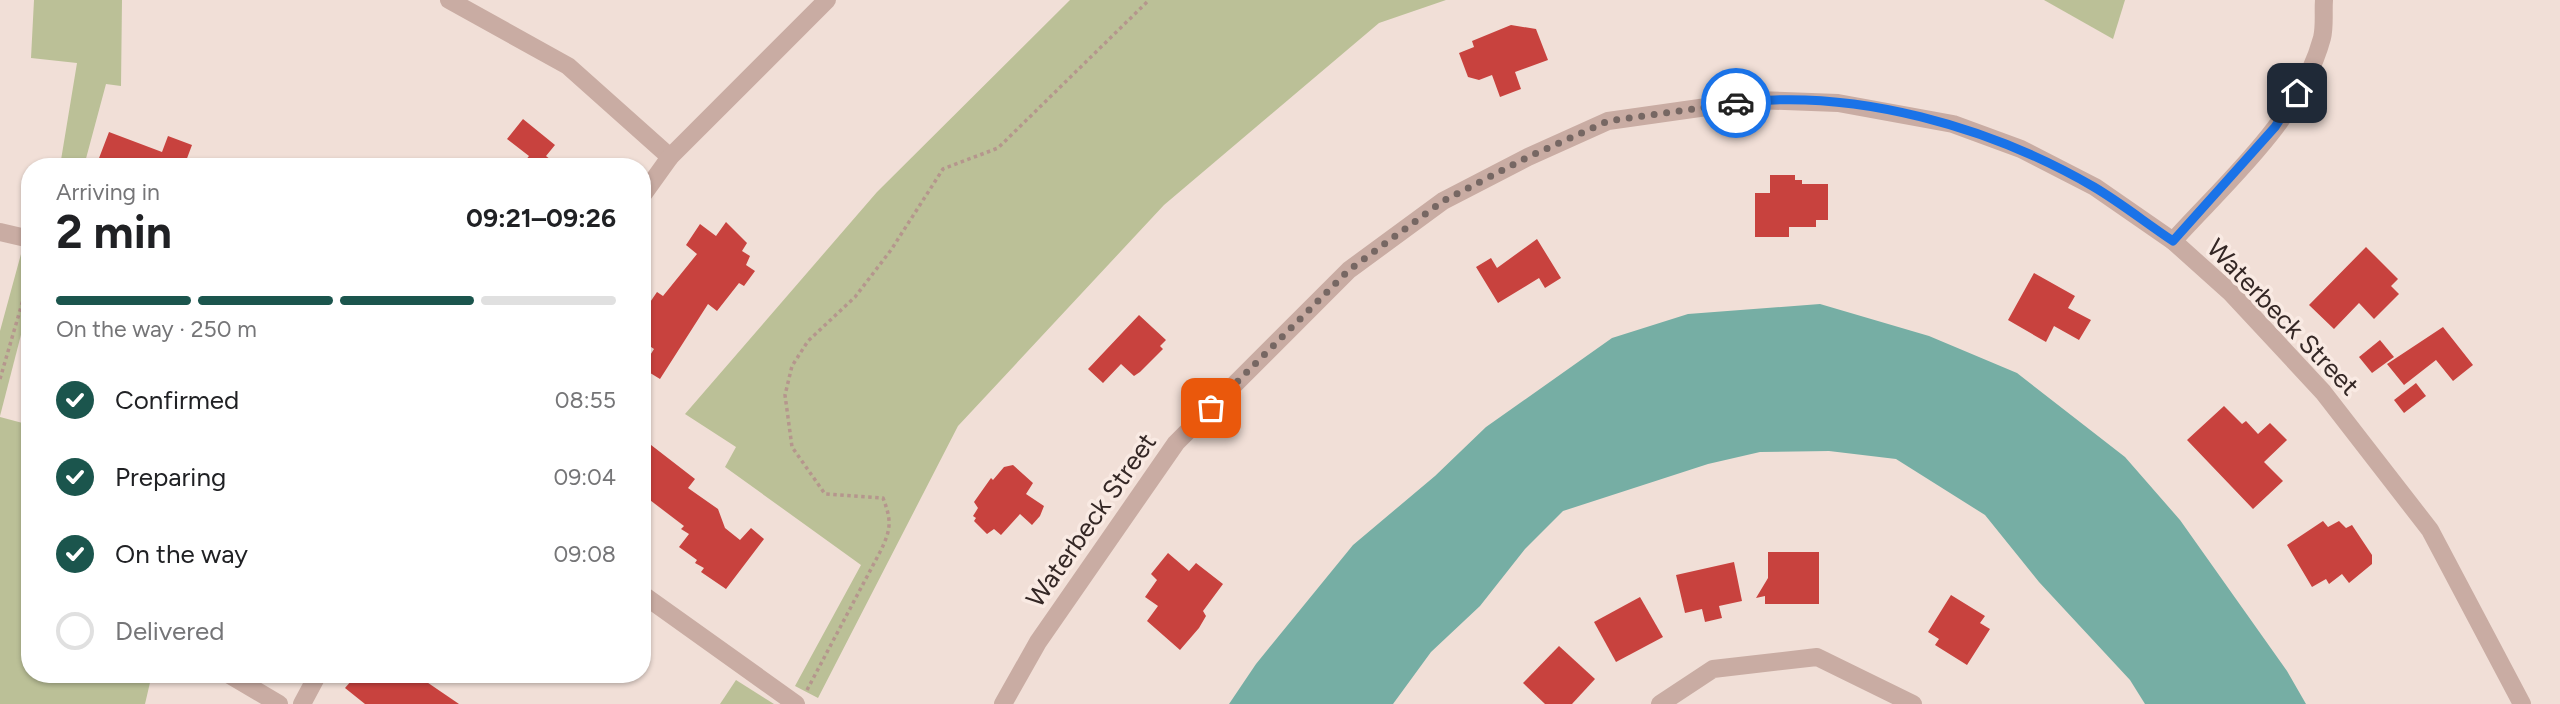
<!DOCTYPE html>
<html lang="en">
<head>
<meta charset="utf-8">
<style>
  :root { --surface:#fff; --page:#f2f2f2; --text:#202124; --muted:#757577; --line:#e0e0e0; --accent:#1b554d }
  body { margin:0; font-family:Figtree,sans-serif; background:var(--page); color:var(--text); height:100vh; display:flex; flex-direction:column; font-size:26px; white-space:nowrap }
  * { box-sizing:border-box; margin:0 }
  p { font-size:23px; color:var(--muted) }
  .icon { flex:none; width:38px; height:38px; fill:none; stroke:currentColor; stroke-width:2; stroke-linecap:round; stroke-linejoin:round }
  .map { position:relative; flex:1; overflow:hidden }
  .side { position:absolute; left:21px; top:158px; width:630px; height:525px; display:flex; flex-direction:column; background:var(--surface); border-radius:28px; box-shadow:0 2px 5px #0004 }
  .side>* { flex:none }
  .pin { position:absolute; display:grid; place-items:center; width:60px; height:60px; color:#fff; margin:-30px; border-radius:14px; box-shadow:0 4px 10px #0006 }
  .courier { position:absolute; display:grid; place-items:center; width:70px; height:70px; margin:-35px; border:5px solid #1a73e8; border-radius:50%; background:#fff; color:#222; box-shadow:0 2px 9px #0007 }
  .head em { font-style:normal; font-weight:700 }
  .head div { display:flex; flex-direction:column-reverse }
  .head { display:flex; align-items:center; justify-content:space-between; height:119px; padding:0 35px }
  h1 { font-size:46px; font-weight:700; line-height:52px }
  .bar { display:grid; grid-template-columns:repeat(4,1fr); gap:10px 7px; align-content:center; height:84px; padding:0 35px }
  .bar i { height:9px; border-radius:5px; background:var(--line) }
  .bar .on { background:var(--accent) }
  .bar p { grid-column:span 4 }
  ol { padding:0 35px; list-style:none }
  li { display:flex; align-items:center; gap:21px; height:77px }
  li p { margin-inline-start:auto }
  li .icon { padding:7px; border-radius:50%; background:var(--accent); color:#fff; stroke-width:4 }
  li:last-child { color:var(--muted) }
  li i { width:38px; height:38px; border:4px solid var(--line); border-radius:50% }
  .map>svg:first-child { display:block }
</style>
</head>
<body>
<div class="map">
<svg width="2560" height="704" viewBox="0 0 2560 704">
  <rect width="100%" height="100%" fill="#f1dfd7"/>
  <g fill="#bbc097">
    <path d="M 34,0 L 122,0 L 121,86 L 106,84 L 84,166 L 60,166 L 77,63 L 31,58 Z"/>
    <path d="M 1070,0 L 1446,0 L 1379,23 L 1164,205 L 958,426 L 818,698 L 795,686 L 861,565 L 725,467 L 736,447 L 685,414 L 877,192 Z"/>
    <path d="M 2044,0 L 2125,0 L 2113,39 Z"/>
    <path d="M 21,254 L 30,256 L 30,300 L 0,416 L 0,331 Z"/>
    <path d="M 0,417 L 30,425 L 30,674 L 152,674 L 145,704 L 0,704 Z"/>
    <path d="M 736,680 L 774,704 L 720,704 Z"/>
  </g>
  <path fill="#76aea4" d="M 1820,304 L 1929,336 L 2017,373 L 2125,457 L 2180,520 L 2287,671 L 2306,704 L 2145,704 L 2130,680 L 2039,582 L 1985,515 L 1896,459 L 1829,451 L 1760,452 L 1708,464 L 1563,511 L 1525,549 L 1480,606 L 1431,652 L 1393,704 L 1229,704 L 1256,664 L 1353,545 L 1435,476 L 1486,427 L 1612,338 L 1688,314 Z"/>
  <g fill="#c8423e">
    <path d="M 1511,25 L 1536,29 L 1548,60 L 1515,72 L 1521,89 L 1500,97 L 1492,75 L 1479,80 L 1468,77 L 1459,53 L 1474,47 L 1472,41 Z"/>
    <path d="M 523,119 L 555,145 L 546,156 L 559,166 L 521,166 L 529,156 L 507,139 Z"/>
    <path d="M 109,132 L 162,152 L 168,136 L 192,145 L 186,161 L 196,166 L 96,166 Z"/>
    <path d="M 1770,175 L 1795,175 L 1795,180 L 1802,180 L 1802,184 L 1828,184 L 1828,220 L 1816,220 L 1816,227 L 1789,227 L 1789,237 L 1755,237 L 1755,193 L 1770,193 Z"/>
    <path d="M 726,222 L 747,243 L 742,251 L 750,256 L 746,265 L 755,271 L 744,286 L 739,283 L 717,311 L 708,304 L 660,379 L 642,368 L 654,349 L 642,341 L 642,314 L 657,292 L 663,296 L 697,254 L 686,245 L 700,224 L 716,236 Z"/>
    <path d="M 1537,239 L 1561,278 L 1545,288 L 1539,278 L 1498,303 L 1476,267 L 1491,258 L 1497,268 Z"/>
    <path d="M 2366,247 L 2398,279 L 2391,286 L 2399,294 L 2374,319 L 2359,303 L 2334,329 L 2309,305 Z"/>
    <path d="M 2034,273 L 2075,296 L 2068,308 L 2091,320 L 2079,340 L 2054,326 L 2046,342 L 2008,320 Z"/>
    <path d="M 1139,315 L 1166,340 L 1160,346 L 1163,349 L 1140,372 L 1134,376 L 1121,364 L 1103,383 L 1088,369 Z"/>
    <path d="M 2443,327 L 2473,365 L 2453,381 L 2436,360 L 2404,385 L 2387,364 Z"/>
    <path d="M 2380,340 L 2394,357 L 2372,373 L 2359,357 Z"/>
    <path d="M 2416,383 L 2426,396 L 2404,413 L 2394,400 Z"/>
    <path d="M 2224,406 L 2242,424 L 2246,421 L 2258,434 L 2270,423 L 2287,440 L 2264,462 L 2283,481 L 2253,509 L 2187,440 Z"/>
    <path d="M 642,438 L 695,479 L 688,488 L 718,509 L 725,528 L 740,540 L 751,528 L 764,539 L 726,589 L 701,572 L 704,568 L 695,563 L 697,560 L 679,547 L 689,534 L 681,529 L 684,526 L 642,494 Z"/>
    <path d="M 1013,465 L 1033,483 L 1026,494 L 1044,506 L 1040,516 L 1032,525 L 1020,514 L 1001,535 L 994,529 L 987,534 L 974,521 L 976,518 L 973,516 L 978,508 L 974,502 L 991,478 L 993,480 L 1004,467 Z"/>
    <path d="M 2323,521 L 2328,527 L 2339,521 L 2346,528 L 2352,525 L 2372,555 L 2372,564 L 2349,583 L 2342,574 L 2329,584 L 2326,579 L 2312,587 L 2287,545 Z"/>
    <path d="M 1768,552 L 1819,552 L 1819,604 L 1765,604 L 1765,596 L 1756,598 L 1768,578 Z"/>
    <path d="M 1168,553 L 1189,571 L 1196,563 L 1223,584 L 1203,611 L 1206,616 L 1199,628 L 1180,650 L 1147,621 L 1158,606 L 1145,597 L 1157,580 L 1151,574 Z"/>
    <path d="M 1734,562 L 1742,601 L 1719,606 L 1722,618 L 1705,622 L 1702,609 L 1685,613 L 1676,575 Z"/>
    <path d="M 1951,595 L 1985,616 L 1980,623 L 1990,629 L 1967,665 L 1935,645 L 1939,639 L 1928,632 Z"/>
    <path d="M 1640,597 L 1663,637 L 1616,662 L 1594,622 Z"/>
    <path d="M 1559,646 L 1595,679 L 1572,704 L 1545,704 L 1523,683 Z"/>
    <path d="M 357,674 L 415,674 L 459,704 L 365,704 L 345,688 Z"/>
  </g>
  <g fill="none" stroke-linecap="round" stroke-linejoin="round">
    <g stroke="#b5968d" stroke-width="3.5" stroke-dasharray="3.5 3.5" stroke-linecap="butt">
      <path d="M 0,379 L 30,276"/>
      <path d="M 807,690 L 880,552 C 891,530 892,521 883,498 L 825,494 L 792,447 L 785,395 L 792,366 L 808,341 L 855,297 L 891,250 L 943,169 L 998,148 L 1149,0"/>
    </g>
    <g stroke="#c9aca3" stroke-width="18">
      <path d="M 449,0 L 568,66 L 670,157"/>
      <path d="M 642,196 L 670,157 L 827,0"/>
      <path d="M 0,232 L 30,239"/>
      <path d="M 2173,241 C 2227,181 2300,119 2322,38 C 2325,26 2323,12 2324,0"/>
      <path d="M 642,594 L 796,704"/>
      <path d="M 228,674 L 279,704"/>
      <path d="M 302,704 L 318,674"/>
      <path d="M 1003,704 L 1038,642 L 1176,443 L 1349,270 L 1443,201 L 1528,157 L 1608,121 L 1756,100 L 1838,103 L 1953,124 L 2021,149 L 2095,187 L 2173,241 L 2231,293 L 2323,392 L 2430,530 L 2522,704"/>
      <path d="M 1660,704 L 1713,669 L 1817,657 L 1913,704"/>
    </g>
  </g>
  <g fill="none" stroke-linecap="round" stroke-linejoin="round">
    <path stroke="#766763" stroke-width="7" stroke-dasharray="0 12.6" d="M 1211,408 L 1349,270 L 1443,201 L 1528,157 L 1608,121 L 1736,103"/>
    <path stroke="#1a73e8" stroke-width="9" d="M 1736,103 C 1855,88 1991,127 2094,187 C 2121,203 2146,223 2173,241 L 2275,127 L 2297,93"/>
  </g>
  <g text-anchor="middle" stroke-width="7" stroke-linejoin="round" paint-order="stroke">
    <g font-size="26" fill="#342725" stroke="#f9eae3">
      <text transform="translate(2283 317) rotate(46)" y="9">Waterbeck Street</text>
      <text transform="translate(1091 520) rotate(-55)" y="9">Waterbeck Street</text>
    </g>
  </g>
</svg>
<div class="pin" style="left:1211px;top:408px;background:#ea580c"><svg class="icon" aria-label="bag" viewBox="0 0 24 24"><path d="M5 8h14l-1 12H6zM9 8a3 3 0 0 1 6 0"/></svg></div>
<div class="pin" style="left:2297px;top:93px;background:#1f2937"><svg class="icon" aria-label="home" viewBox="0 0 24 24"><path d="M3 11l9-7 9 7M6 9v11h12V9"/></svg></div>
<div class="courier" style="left:1736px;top:103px"><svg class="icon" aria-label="car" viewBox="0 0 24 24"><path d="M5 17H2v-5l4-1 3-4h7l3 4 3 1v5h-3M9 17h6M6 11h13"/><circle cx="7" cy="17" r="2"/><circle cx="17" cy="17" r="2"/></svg></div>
<section class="side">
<div class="head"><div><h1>2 min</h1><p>Arriving in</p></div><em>09:21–09:26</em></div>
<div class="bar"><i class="on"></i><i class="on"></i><i class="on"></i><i></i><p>On the way · 250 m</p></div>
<ol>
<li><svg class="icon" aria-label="check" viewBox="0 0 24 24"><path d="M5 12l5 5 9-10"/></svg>Confirmed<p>08:55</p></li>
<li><svg class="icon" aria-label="check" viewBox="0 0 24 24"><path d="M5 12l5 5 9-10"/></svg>Preparing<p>09:04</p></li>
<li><svg class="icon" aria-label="check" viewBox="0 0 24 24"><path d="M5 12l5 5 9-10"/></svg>On the way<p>09:08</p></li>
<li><i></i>Delivered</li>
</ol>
</section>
</div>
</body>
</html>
